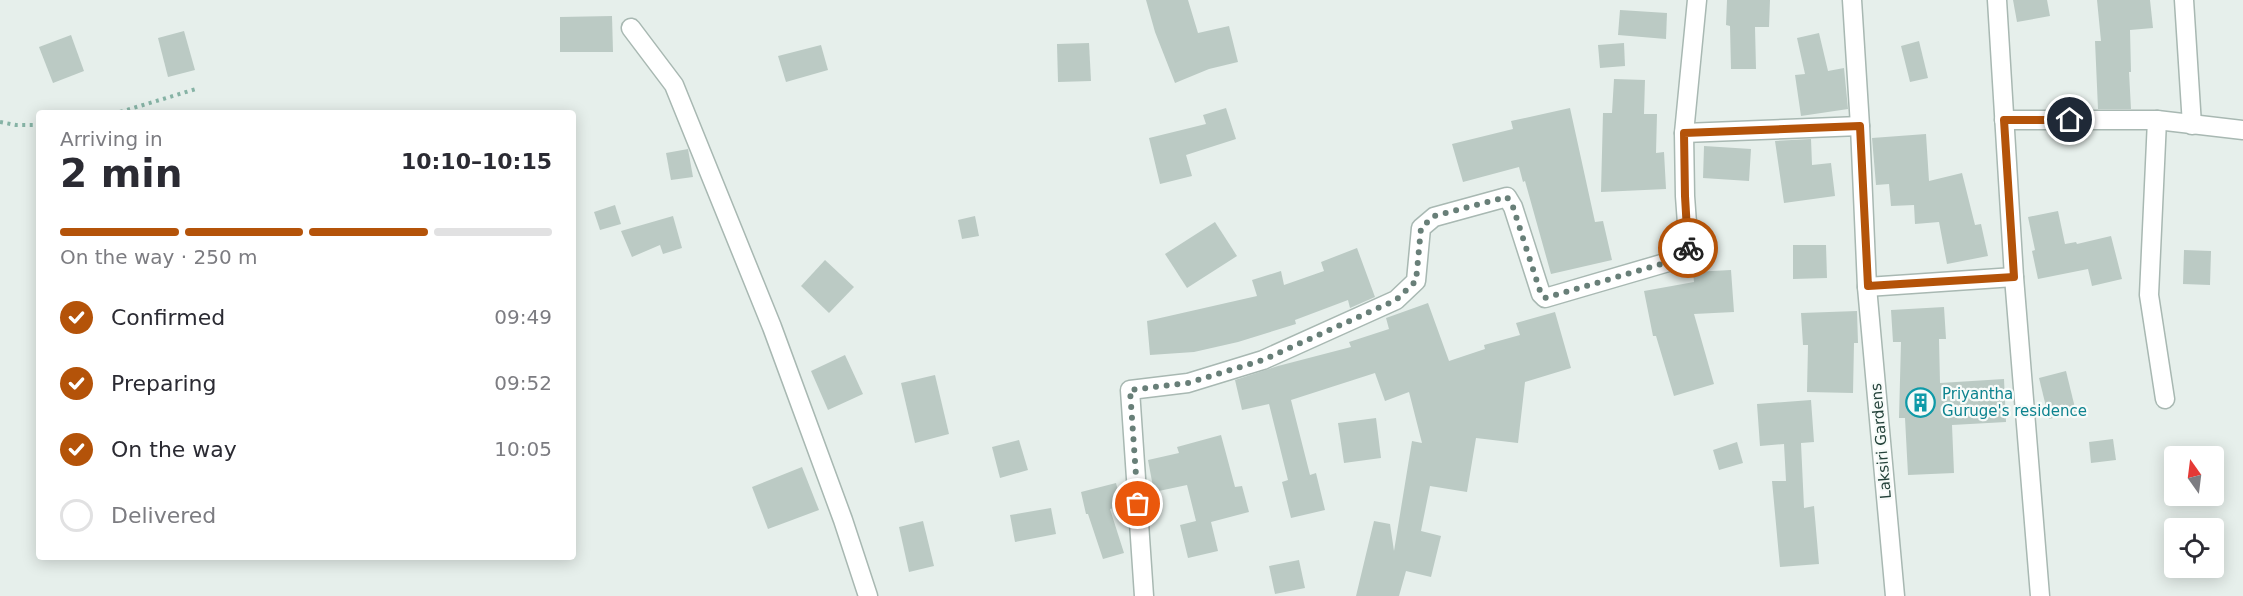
<!DOCTYPE html>
<html lang="en">
<head>
<meta charset="utf-8">
<style>
  :root { --surface:#fff; --page:#f2f2f3; --text:#2b2b33; --muted:#7c7c81; --line:#e1e1e2; --accent:#b45309 }
  body { margin:0; font-family:"DejaVu Sans",sans-serif; background:var(--page); color:var(--text); height:100vh; display:flex; flex-direction:column; font-size:22px; white-space:nowrap }
  * { box-sizing:border-box; margin:0 }
  p { font-size:20px; color:var(--muted) }
  .icon { flex:none; width:33px; height:33px; fill:none; stroke:currentColor; stroke-width:2; stroke-linecap:round; stroke-linejoin:round }
  .map { position:relative; flex:1; overflow:hidden }
  .side { position:absolute; left:36px; top:110px; width:540px; height:450px; display:flex; flex-direction:column; background:var(--surface); border-radius:6px; box-shadow:0 3px 15px #0003 }
  .side>* { flex:none }
  .needle { width:39px; rotate:346deg }
  .controls { position:absolute; left:2164px; top:446px; display:grid; gap:12px }
  .controls a { display:grid; place-items:center; width:60px; height:60px; border-radius:6px; background:var(--surface); box-shadow:0 3px 15px #0003; font-size:30px }
  .pin { position:absolute; display:grid; place-items:center; width:51px; height:51px; color:#fff; margin:-26px; border:3px solid #fff; border-radius:50%; box-shadow:0 2px 6px #0007 }
  .courier { position:absolute; display:grid; place-items:center; width:60px; height:60px; margin:-30px; border:4px solid #b45309; border-radius:50%; background:#fff; color:#222; box-shadow:0 2px 8px #0007 }
  .head em { font-style:normal; font-weight:700 }
  .head div { display:flex; flex-direction:column-reverse }
  .head { display:flex; align-items:center; justify-content:space-between; height:102px; padding:0 24px }
  h1 { font-size:39px; font-weight:700; line-height:45px }
  .bar { display:grid; grid-template-columns:repeat(4,1fr); gap:9px 6px; align-content:center; height:72px; padding:0 24px }
  .bar i { height:8px; border-radius:4px; background:var(--line) }
  .bar .selected { background:var(--accent) }
  .bar p { grid-column:span 4 }
  ol { padding:0 24px; list-style:none }
  li { display:flex; align-items:center; gap:18px; height:66px }
  li p { margin-inline-start:auto }
  li .icon { padding:6px; border-radius:50%; background:var(--accent); color:#fff; stroke-width:4 }
  li:last-child { color:var(--muted) }
  li i { width:33px; height:33px; border:3px solid var(--line); border-radius:50% }
  .map>svg:first-child { display:block }
</style>
</head>
<body>
<div class="map">
<svg width="2243" height="596" viewBox="0 0 2243 596">
  <rect width="100%" height="100%" fill="#e6efeb"/>
  <g fill="#bbcac4">
    <path d="M 1146,0 L 1188,0 L 1198,33 L 1229,26 L 1238,62 L 1209,69 L 1175,83 L 1155,32 Z"/>
    <path d="M 1727,0 L 1770,0 L 1769,27 L 1755,27 L 1756,69 L 1731,69 L 1730,26 L 1726,25 Z"/>
    <path d="M 2013,0 L 2047,0 L 2050,16 L 2017,22 Z"/>
    <path d="M 2097,0 L 2150,0 L 2153,28 L 2130,30 L 2131,72 L 2129,72 L 2131,109 L 2098,109 L 2095,41 L 2101,41 Z"/>
    <path d="M 1620,10 L 1667,13 L 1666,39 L 1618,35 Z"/>
    <path d="M 612,16 L 613,52 L 560,52 L 560,17 Z"/>
    <path d="M 184,31 L 195,70 L 168,77 L 158,38 Z"/>
    <path d="M 1819,33 L 1828,71 L 1844,68 L 1848,109 L 1801,116 L 1795,75 L 1805,74 L 1797,38 Z"/>
    <path d="M 71,35 L 84,71 L 53,83 L 39,47 Z"/>
    <path d="M 1919,41 L 1928,78 L 1910,82 L 1901,46 Z"/>
    <path d="M 1089,43 L 1091,81 L 1058,82 L 1057,44 Z"/>
    <path d="M 1624,43 L 1625,66 L 1600,68 L 1598,45 Z"/>
    <path d="M 821,45 L 828,70 L 786,82 L 778,56 Z"/>
    <path d="M 1614,79 L 1645,80 L 1644,114 L 1657,114 L 1656,153 L 1664,152 L 1666,189 L 1601,192 L 1603,113 L 1612,113 Z"/>
    <path d="M 1226,108 L 1236,139 L 1186,155 L 1192,176 L 1160,184 L 1149,138 L 1206,124 L 1203,115 Z"/>
    <path d="M 1570,108 L 1595,222 L 1603,221 L 1612,260 L 1551,274 L 1525,181 L 1523,182 L 1519,167 L 1463,182 L 1452,144 L 1513,129 L 1511,121 Z"/>
    <path d="M 1926,134 L 1929,181 L 1962,173 L 1975,225 L 1981,224 L 1988,256 L 1947,264 L 1939,222 L 1915,224 L 1914,205 L 1891,206 L 1889,184 L 1876,185 L 1872,138 Z"/>
    <path d="M 1811,139 L 1812,165 L 1831,163 L 1835,196 L 1784,203 L 1775,141 Z"/>
    <path d="M 1704,146 L 1751,149 L 1749,181 L 1703,178 Z"/>
    <path d="M 688,149 L 693,177 L 671,180 L 666,153 Z"/>
    <path d="M 615,205 L 621,224 L 600,230 L 594,212 Z"/>
    <path d="M 2058,211 L 2065,244 L 2076,242 L 2077,244 L 2111,236 L 2122,279 L 2092,286 L 2088,269 L 2038,279 L 2032,251 L 2035,250 L 2028,217 Z"/>
    <path d="M 673,216 L 682,248 L 663,254 L 660,245 L 632,257 L 621,231 Z"/>
    <path d="M 975,216 L 979,236 L 962,239 L 958,220 Z"/>
    <path d="M 1215,222 L 1237,256 L 1187,288 L 1165,254 Z"/>
    <path d="M 1793,245 L 1826,245 L 1827,278 L 1793,279 Z"/>
    <path d="M 1357,248 L 1375,297 L 1350,308 L 1348,300 L 1295,320 L 1296,324 L 1238,342 L 1194,352 L 1150,355 L 1147,321 L 1257,296 L 1252,280 L 1281,271 L 1284,285 L 1324,271 L 1321,262 Z"/>
    <path d="M 2184,250 L 2211,251 L 2210,285 L 2183,284 Z"/>
    <path d="M 825,260 L 854,287 L 829,313 L 801,286 Z"/>
    <path d="M 1731,270 L 1734,312 L 1694,314 L 1714,384 L 1674,396 L 1656,336 L 1653,336 L 1644,291 L 1694,282 L 1693,272 Z"/>
    <path d="M 1428,303 L 1449,361 L 1485,349 L 1484,345 L 1520,335 L 1516,323 L 1555,312 L 1571,368 L 1525,382 L 1518,443 L 1476,438 L 1467,492 L 1430,486 L 1421,531 L 1441,536 L 1431,577 L 1406,571 L 1399,596 L 1356,596 L 1374,521 L 1390,524 L 1394,551 L 1412,441 L 1422,443 L 1409,392 L 1385,401 L 1375,373 L 1291,400 L 1310,475 L 1316,473 L 1325,510 L 1291,518 L 1282,482 L 1288,480 L 1269,404 L 1242,410 L 1235,380 L 1278,366 L 1351,347 L 1349,342 L 1389,329 L 1386,318 Z"/>
    <path d="M 1944,307 L 1946,339 L 1939,339 L 1940,383 L 2004,379 L 2006,422 L 1952,425 L 1954,473 L 1908,475 L 1905,418 L 1899,418 L 1901,342 L 1893,342 L 1891,310 Z"/>
    <path d="M 1857,311 L 1858,343 L 1854,343 L 1853,393 L 1807,392 L 1808,345 L 1803,345 L 1801,313 Z"/>
    <path d="M 845,355 L 863,394 L 828,410 L 811,371 Z"/>
    <path d="M 2066,371 L 2076,412 L 2049,419 L 2039,378 Z"/>
    <path d="M 935,375 L 949,434 L 915,443 L 901,383 Z"/>
    <path d="M 1811,400 L 1814,442 L 1801,443 L 1804,508 L 1814,506 L 1819,564 L 1780,567 L 1772,481 L 1786,481 L 1784,444 L 1760,446 L 1757,404 Z"/>
    <path d="M 1376,418 L 1381,458 L 1344,463 L 1338,423 Z"/>
    <path d="M 1221,435 L 1235,487 L 1242,486 L 1249,512 L 1211,522 L 1218,551 L 1188,558 L 1180,525 L 1196,521 L 1187,485 L 1154,492 L 1148,460 L 1179,453 L 1177,447 Z"/>
    <path d="M 2113,439 L 2116,460 L 2091,463 L 2089,442 Z"/>
    <path d="M 1019,440 L 1028,470 L 1000,478 L 992,447 Z"/>
    <path d="M 1737,442 L 1743,463 L 1719,470 L 1713,450 Z"/>
    <path d="M 802,467 L 819,510 L 768,529 L 752,487 Z"/>
    <path d="M 1116,483 L 1122,506 L 1110,509 L 1124,553 L 1103,559 L 1088,514 L 1086,514 L 1081,492 Z"/>
    <path d="M 1051,508 L 1056,534 L 1015,542 L 1010,515 Z"/>
    <path d="M 923,521 L 934,566 L 909,572 L 899,527 Z"/>
    <path d="M 1299,560 L 1305,588 L 1275,594 L 1269,566 Z"/>
  </g>
  <g fill="none" stroke-linecap="round" stroke-linejoin="round">
    <defs>
      <g id="minor">
        <path d="M 1852,0 L 1860,126 L 1867,287 L 1895,596"/>
        <path d="M 1997,0 L 2014,277 L 2040,596"/>
        <path d="M 2184,0 L 2192,125"/>
        <path d="M 631,28 L 674,85 L 772,327 L 843,520 L 868,596"/>
        <path d="M 2004,120 L 2157,120 L 2243,130"/>
        <path d="M 2157,120 L 2149,295 L 2165,399"/>
        <path d="M 1684,133 L 1860,126"/>
        <path d="M 1867,287 L 2014,277"/>
        <path d="M 1144,596 L 1130,390 L 1188,383 L 1263,360 L 1396,300 L 1416,281 L 1421,228 L 1434,217 L 1507,197 L 1513,207 L 1541,294 L 1545,298 L 1682,258 L 1689,251 L 1685,196 L 1684,133 L 1697,0"/>
      </g>
    </defs>
    <use href="#minor" stroke="#a8b8b2" stroke-width="21"/>
    <g stroke="#86b3a5" stroke-width="4" stroke-dasharray="3 4.5" stroke-linecap="butt">
      <path d="M 120,112 L 196,89"/>
      <path d="M 0,122 L 16,125 L 39,125"/>
    </g>
    <use href="#minor" stroke="#fff" stroke-width="18"/>
  </g>
  <g fill="none" stroke-linecap="round" stroke-linejoin="round">
    <path stroke="#687f78" stroke-width="6" stroke-dasharray="0 10.8" d="M 1138,504 L 1130,390 L 1188,383 L 1263,360 L 1396,300 L 1416,281 L 1421,228 L 1434,216 L 1507,197 L 1513,207 L 1541,294 L 1545,298 L 1682,258 L 1689,251 L 1688,248"/>
    <path stroke="#b45309" stroke-width="8" d="M 1688,248 L 1685,196 L 1684,133 L 1860,126 L 1868,286 L 2014,277 L 2004,120 L 2070,120"/>
  </g>
  <defs>
    <symbol id="building-ring" viewBox="-11 -11 22 22"><circle r="9.5" fill="#f7fbf9" stroke="#0f9aa8" stroke-width="1.5"/><path d="M-4-6H4V6H1V3H-1V6H-4ZM-2.5-4.3h1.7v1.8h-1.7ZM.8-4.3h1.7v1.8H.8ZM-2.5-1h1.7V.8h-1.7ZM.8-1h1.7V.8H.8Z" fill="#0f9aa8"/></symbol>
  </defs>
  <g fill-rule="evenodd">
    <use href="#building-ring" x="1904" y="386" width="33" height="33"/>
  </g>
  <g text-anchor="middle" stroke-width="4.5" stroke-linejoin="round" paint-order="stroke">
    <g font-size="15" fill="#0d838f" stroke="#f7fbf9" text-anchor="start">
      <text x="1942" y="399">Priyantha<tspan x="1942" dy="17">Guruge's residence</tspan></text>
    </g>
    <g font-size="15" fill="#24423a" stroke="#f7fbf9">
      <text transform="translate(1881 441) rotate(-95)" y="5">Laksiri Gardens</text>
    </g>
  </g>
</svg>
<div class="controls">
<a><svg class="needle" viewBox="-14 -14 28 28"><path d="M0-13l5 13h-10z" fill="#e53935"/><path d="M0 13l5-13h-10z" fill="#7c7c81"/></svg></a>
<a><svg class="icon" aria-label="locate" viewBox="0 0 24 24"><circle cx="12" cy="12" r="6"/><path d="M12 2v4M12 18v4M2 12h4M18 12h4"/></svg></a>
</div>
<div class="pin" style="left:1138px;top:504px;background:#ea580c"><svg class="icon" aria-label="bag" viewBox="0 0 24 24"><path d="M5 8h14l-1 12H6zM9 8a3 3 0 0 1 6 0"/></svg></div>
<div class="pin" style="left:2070px;top:120px;background:#1f2937"><svg class="icon" aria-label="home" viewBox="0 0 24 24"><path d="M3 11l9-7 9 7M6 9v11h12V9"/></svg></div>
<div class="courier" style="left:1688px;top:248px"><svg class="icon" aria-label="bike" viewBox="0 0 24 24"><circle cx="6" cy="16" r="4"/><circle cx="18" cy="16" r="4"/><path d="M6 16l4-8h5l3 8M10 8l3 8H6M13 5h3"/></svg></div>
<section class="side">
<div class="head"><div><h1>2 min</h1><p>Arriving in</p></div><em>10:10–10:15</em></div>
<div class="bar"><i class="selected"></i><i class="selected"></i><i class="selected"></i><i></i><p>On the way · 250 m</p></div>
<ol>
<li><svg class="icon" aria-label="check" viewBox="0 0 24 24"><path d="M5 12l5 5 9-10"/></svg>Confirmed<p>09:49</p></li>
<li><svg class="icon" aria-label="check" viewBox="0 0 24 24"><path d="M5 12l5 5 9-10"/></svg>Preparing<p>09:52</p></li>
<li><svg class="icon" aria-label="check" viewBox="0 0 24 24"><path d="M5 12l5 5 9-10"/></svg>On the way<p>10:05</p></li>
<li><i></i>Delivered</li>
</ol>
</section>
</div>
</body>
</html>
